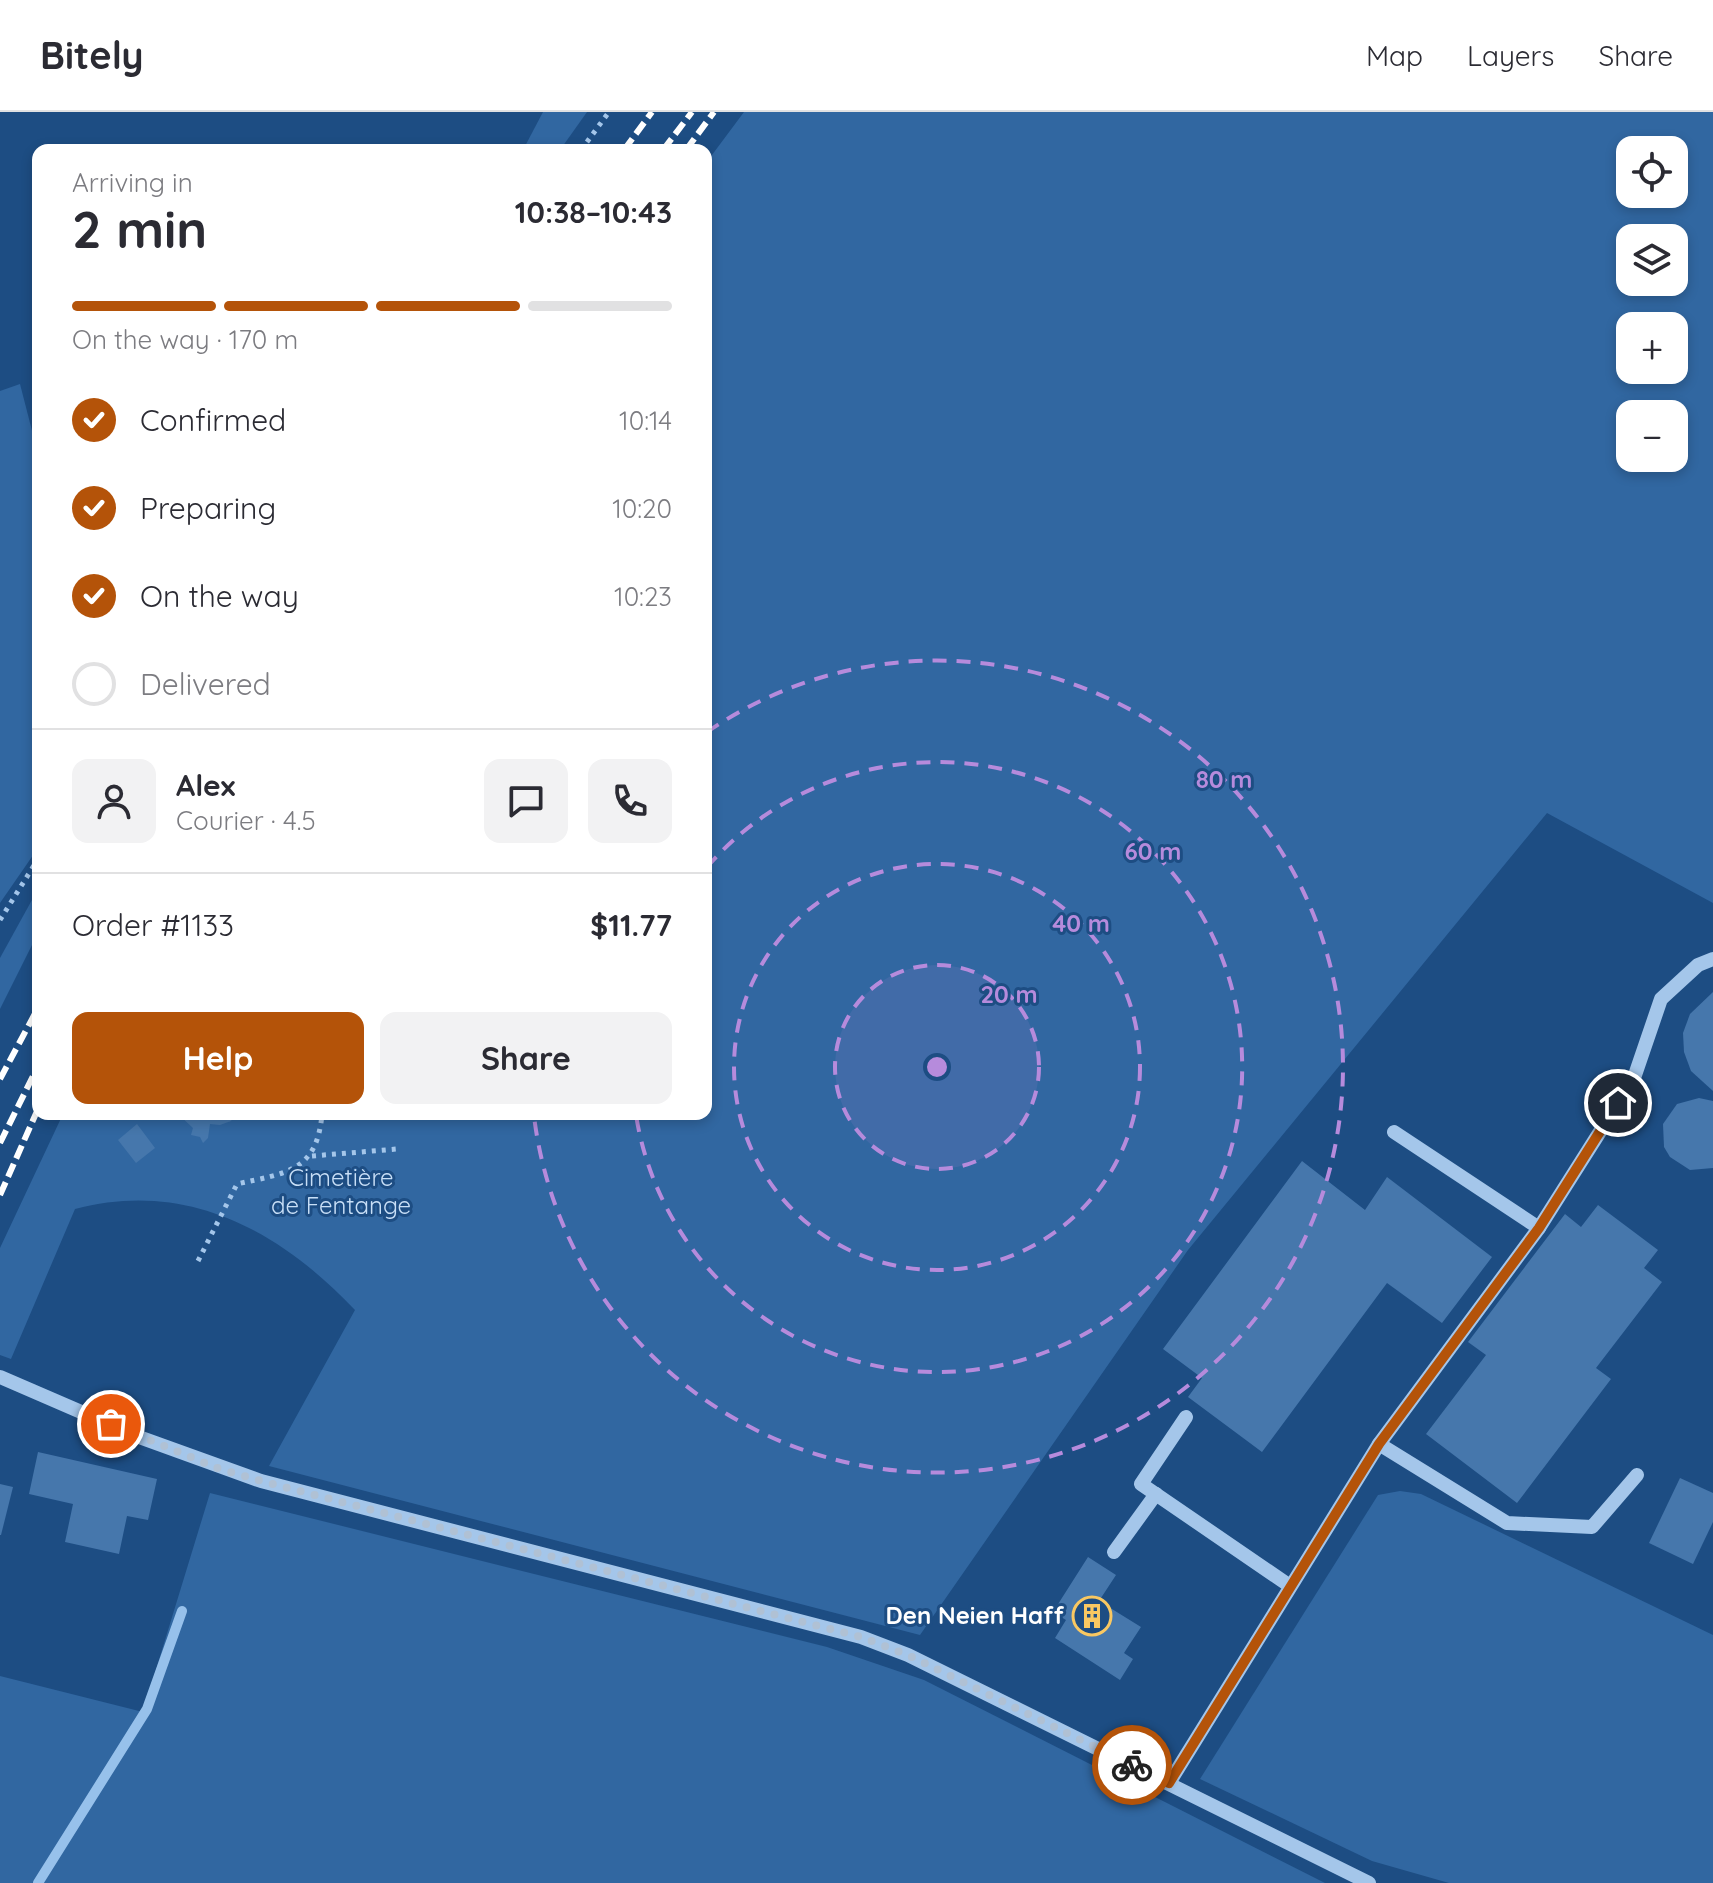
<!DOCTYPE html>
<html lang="en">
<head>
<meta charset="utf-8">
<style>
  :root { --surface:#fff; --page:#f2f2f3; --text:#2b2b33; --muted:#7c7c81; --line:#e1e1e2; --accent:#b45309 }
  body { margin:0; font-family:Quicksand,sans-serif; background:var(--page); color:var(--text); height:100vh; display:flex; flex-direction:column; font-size:30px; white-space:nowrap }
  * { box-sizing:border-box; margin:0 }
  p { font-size:26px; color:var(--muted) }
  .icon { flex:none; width:44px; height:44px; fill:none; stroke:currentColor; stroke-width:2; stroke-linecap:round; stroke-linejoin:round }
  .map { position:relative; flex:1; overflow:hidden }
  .side { position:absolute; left:32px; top:32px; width:680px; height:976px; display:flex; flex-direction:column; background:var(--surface); border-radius:16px; box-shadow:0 4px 12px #0003 }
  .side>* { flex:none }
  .fabs { position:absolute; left:1616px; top:24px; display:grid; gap:16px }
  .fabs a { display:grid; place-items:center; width:72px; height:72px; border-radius:16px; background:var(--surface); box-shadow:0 4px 12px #0003; font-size:40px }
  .pin { position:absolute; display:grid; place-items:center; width:68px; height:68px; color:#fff; margin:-34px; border:4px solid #fff; border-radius:50%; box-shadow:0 2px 8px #0007 }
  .courier { position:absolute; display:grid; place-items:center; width:80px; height:80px; margin:-40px; border:6px solid #b45309; border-radius:50%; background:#fff; color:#222; box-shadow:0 2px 10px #0007 }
  .overview em { font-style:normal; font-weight:800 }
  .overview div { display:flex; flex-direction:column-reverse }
  .overview { display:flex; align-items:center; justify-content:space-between; height:136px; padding:0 40px }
  h1 { font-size:52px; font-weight:800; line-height:60px }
  .bar { display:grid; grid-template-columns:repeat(4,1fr); gap:12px 8px; align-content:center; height:96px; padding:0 40px }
  .bar i { height:10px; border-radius:6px; background:var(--line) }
  .bar .current { background:var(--accent) }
  .bar p { grid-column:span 4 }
  .line { display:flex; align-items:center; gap:20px; padding:0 40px; border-top:2px solid var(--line) }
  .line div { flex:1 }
  .round { display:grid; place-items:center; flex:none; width:84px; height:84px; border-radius:16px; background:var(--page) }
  ol { padding:0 40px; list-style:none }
  li { display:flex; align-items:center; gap:24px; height:88px }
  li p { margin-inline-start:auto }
  li .icon { padding:8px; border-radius:50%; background:var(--accent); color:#fff; stroke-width:4 }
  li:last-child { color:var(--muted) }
  li i { width:44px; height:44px; border:4px solid var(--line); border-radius:50% }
  .cta { display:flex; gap:16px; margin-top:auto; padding:16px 40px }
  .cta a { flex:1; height:92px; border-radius:16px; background:var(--accent); color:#fff; font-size:32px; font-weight:800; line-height:92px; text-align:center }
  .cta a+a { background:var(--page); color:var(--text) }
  header { display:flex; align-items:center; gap:48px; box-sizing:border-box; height:112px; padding:0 40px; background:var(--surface); border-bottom:2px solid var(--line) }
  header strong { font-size:38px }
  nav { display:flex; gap:44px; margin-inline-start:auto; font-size:28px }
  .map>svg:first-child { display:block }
</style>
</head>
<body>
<header>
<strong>Bitely</strong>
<nav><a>Map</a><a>Layers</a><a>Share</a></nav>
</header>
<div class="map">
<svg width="1713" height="1771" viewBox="0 0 1713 1771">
  <rect width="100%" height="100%" fill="#1d4d83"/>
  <g fill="#3167a1" fill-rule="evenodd">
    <path d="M 543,0 L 587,0 L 560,38 L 523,38 Z"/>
    <path d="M 744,0 L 1713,0 L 1713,791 L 1547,701 L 1188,1138 L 920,1523 L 269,1354 L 355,1198 C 280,1119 187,1067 75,1097 L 11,1247 L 0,1243 L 0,1136 L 63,1002 L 706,1002 L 706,51 ZM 1630,38 L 1674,38 L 1674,82 L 1630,82 ZM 1630,126 L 1674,126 L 1674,170 L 1630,170 ZM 1630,214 L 1674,214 L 1674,258 L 1630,258 ZM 1630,302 L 1674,302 L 1674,346 L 1630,346 Z"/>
    <path d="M 20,272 L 38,342 L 38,736 L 0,791 L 0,279 Z"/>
    <path d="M 38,777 L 38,821 L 0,897 L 0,846 Z"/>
    <path d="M 1400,1379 L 1421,1382 L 1713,1523 L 1713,1771 L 1449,1771 L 1372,1749 L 1200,1667 L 1378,1383 Z"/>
    <path d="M 210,1381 L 827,1535 L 924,1568 L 1325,1771 L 0,1771 L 0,1564 L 143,1600 Z"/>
  </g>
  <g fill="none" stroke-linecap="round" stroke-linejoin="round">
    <path stroke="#97c1eb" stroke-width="10" d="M 38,1771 L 147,1597 L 182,1499"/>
  </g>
  <g fill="#4677ac">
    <path d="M 1713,880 L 1713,979 L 1691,959 L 1684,940 L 1683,921 L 1690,902 Z"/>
    <path d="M 1699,986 L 1713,989 L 1713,1056 L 1690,1058 L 1670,1045 L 1664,1035 L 1663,1012 L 1677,992 Z"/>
    <path d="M 178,1002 L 235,1002 L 231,1009 L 220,1013 L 210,1012 L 208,1026 L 203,1031 L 200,1025 L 191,1023 L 193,1016 Z"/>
    <path d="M 137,1012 L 155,1036 L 136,1051 L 118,1028 Z"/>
    <path d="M 1302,1049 L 1365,1098 L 1387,1065 L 1492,1145 L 1442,1211 L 1387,1171 L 1262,1340 L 1188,1285 L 1202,1266 L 1163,1237 Z"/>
    <path d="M 1598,1093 L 1658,1138 L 1644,1156 L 1662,1170 L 1596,1256 L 1611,1267 L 1517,1391 L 1426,1322 L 1486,1243 L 1468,1230 L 1565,1102 L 1581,1115 Z"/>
    <path d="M 38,1340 L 157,1367 L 148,1408 L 127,1404 L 119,1442 L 65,1430 L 73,1392 L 29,1382 Z"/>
    <path d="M 1680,1366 L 1713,1381 L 1713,1410 L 1693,1452 L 1649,1431 Z"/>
    <path d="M 0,1372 L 13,1375 L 1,1423 L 0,1423 Z"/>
    <path d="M 1088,1445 L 1116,1463 L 1099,1489 L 1141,1515 L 1124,1541 L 1133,1547 L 1120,1568 L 1055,1526 L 1066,1508 L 1053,1500 Z"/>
  </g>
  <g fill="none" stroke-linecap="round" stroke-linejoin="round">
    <g stroke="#a4c6ea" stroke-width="5" stroke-dasharray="4 6" stroke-linecap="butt">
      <path d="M 581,38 L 609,0"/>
      <path d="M 0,808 L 38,747"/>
      <path d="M 312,1044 L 397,1037"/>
      <path d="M 198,1149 L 237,1072 C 286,1061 317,1060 322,1002"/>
    </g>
    <g stroke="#a4c6ea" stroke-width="14">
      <path d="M 1394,1020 L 1539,1116"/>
      <path d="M 0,1265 L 139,1325 L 261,1369 L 861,1525 L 908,1543 L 1369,1771"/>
      <path d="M 1186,1305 L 1141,1372 L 1290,1474"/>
      <path d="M 1379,1332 L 1507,1411 L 1592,1415 L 1637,1363"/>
      <path d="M 1114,1440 L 1156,1382"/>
      <path d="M 1169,1671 L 1379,1332 L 1539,1116 L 1634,966 L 1661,887 L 1698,853 L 1713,847"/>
    </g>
    <g stroke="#fff" stroke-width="6" stroke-dasharray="14 6" stroke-linecap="butt">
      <path d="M 624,38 L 652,0"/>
      <path d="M 663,38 L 692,0"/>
      <path d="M 686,38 L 714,0"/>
      <path d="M 0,967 L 38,896"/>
      <path d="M 0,1031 L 38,954"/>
      <path d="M 0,1083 L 38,997"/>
    </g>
  </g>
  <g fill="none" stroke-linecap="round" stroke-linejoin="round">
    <path stroke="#b0c1d4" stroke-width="8" stroke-dasharray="0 14.4" d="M 111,1312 L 217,1356 L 261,1369 L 861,1525 L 908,1543 L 1132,1653"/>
    <path stroke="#b45309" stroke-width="10" d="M 1132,1653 L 1169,1671 L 1379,1332 L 1539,1116 L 1618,991"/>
  </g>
  <circle cx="937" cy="955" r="102" fill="#b68bdc" fill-opacity=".12"/>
  <g fill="none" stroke="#b68bdc" stroke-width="4" stroke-dasharray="14 10">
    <circle cx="937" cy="955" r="102"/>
    <circle cx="937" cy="955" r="203"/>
    <path d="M707 755A305 305 0 1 1 636 1003"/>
    <path d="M707 620A406 406 0 1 1 534 1004"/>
  </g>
  <defs>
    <symbol id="building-ring" viewBox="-11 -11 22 22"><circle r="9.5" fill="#1d4d83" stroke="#f9c862" stroke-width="1.5"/><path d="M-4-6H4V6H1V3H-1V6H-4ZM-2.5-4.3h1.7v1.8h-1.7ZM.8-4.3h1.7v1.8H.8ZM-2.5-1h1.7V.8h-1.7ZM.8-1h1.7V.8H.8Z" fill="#f9c862"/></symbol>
  </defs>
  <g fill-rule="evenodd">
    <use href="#building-ring" x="1070" y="1482" width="44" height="44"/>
  </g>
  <g text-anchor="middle" stroke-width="6" stroke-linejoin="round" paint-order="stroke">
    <g font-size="24" fill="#c8dff7" stroke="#1d4d83">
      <text x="341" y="1074">Cimetière<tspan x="341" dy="28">de Fentange</tspan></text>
    </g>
    <g font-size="24" font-weight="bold" fill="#fff" stroke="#1d4d83" text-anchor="end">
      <text x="1064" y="1512">Den Neien Haff</text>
    </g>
  </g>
  <circle cx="937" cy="955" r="12" fill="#b68bdc" stroke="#1d4d83" stroke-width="4"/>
  <g font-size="24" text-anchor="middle" font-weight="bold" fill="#b68bdc" stroke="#1d4d83" stroke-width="6" stroke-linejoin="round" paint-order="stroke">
    <text x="1224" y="676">80 m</text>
    <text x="1153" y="748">60 m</text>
    <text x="1081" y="820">40 m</text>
    <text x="1009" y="891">20 m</text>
  </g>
</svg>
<div class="fabs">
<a><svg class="icon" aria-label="locate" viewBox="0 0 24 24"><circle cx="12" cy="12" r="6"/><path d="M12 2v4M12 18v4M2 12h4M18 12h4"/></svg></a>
<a><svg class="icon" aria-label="layers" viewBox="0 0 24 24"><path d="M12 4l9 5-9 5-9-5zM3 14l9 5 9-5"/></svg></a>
<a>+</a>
<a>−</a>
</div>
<div class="pin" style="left:111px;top:1312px;background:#ea580c"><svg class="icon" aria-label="bag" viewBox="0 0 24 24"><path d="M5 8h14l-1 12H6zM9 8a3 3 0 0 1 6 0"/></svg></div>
<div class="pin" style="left:1618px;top:991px;background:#1f2937"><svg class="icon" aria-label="home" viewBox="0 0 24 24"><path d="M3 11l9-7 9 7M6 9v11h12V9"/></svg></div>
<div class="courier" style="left:1132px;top:1653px"><svg class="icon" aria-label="bike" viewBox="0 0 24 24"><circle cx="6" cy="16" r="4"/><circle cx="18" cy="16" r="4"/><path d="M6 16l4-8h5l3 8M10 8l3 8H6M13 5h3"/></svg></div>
<section class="side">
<div class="overview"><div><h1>2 min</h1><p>Arriving in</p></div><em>10:38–10:43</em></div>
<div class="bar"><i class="current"></i><i class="current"></i><i class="current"></i><i></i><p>On the way · 170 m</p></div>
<ol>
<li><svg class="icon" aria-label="check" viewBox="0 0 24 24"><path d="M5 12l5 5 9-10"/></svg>Confirmed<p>10:14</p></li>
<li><svg class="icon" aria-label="check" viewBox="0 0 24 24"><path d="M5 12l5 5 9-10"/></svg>Preparing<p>10:20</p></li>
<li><svg class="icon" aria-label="check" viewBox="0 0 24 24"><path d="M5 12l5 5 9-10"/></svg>On the way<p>10:23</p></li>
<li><i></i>Delivered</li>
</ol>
<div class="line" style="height:144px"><a class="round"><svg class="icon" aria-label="person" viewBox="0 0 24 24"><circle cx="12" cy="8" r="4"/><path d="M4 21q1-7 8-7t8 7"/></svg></a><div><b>Alex</b><p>Courier · 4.5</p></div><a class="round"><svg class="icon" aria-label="chat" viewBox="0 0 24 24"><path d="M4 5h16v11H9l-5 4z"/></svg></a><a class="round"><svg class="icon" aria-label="phone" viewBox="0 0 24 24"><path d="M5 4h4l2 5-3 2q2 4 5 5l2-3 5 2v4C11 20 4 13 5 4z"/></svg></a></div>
<div class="line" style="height:104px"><div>Order #1133</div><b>$11.77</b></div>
<div class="cta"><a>Help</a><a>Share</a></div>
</section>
</div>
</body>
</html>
